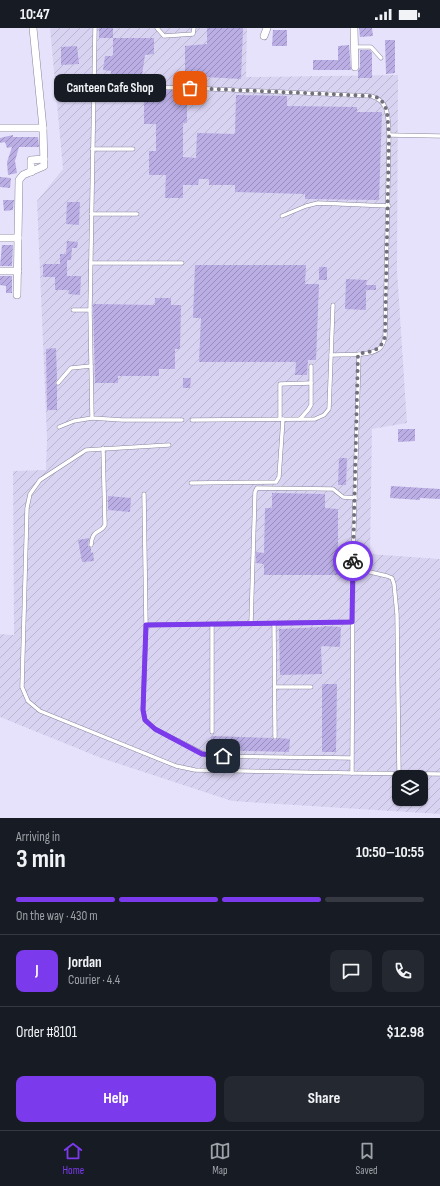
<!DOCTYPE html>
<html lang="en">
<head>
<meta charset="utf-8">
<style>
  :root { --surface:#171b24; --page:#242831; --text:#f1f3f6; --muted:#9ea1a6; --line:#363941; --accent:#7c3aed }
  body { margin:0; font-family:"Sofia Sans Condensed",sans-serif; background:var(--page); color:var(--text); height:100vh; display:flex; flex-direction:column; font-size:15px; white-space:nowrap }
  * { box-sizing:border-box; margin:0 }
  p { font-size:13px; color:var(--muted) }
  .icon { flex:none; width:22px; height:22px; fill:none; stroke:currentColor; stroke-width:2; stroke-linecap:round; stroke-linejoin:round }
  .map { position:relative; height:790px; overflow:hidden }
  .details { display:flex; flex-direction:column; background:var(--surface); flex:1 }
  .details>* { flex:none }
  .fabs { position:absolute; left:392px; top:742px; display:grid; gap:8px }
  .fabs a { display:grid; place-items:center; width:36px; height:36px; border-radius:8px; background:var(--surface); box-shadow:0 1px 3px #0004; font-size:20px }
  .pin { position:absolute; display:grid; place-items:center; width:34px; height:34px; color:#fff; margin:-17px; border-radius:8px; box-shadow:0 2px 6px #0006 }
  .courier { position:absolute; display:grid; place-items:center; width:40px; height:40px; margin:-20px; border:3px solid #7c3aed; border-radius:50%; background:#fff; color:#222; box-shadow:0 1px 5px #0007 }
  .bubble { position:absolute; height:28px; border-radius:8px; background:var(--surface); box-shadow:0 1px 3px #0004; font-size:13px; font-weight:700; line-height:28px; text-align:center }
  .headline em { font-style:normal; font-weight:700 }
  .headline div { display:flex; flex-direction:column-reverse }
  .headline { display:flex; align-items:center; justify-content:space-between; height:68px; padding:0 16px }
  h1 { font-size:26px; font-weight:700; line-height:30px }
  .bar { display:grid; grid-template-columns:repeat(4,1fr); gap:6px 4px; align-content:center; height:48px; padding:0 16px }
  .bar i { height:5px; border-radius:3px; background:var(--line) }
  .bar .current { background:var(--accent) }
  .bar p { grid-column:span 4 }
  .line { display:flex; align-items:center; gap:10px; padding:0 16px; border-top:1px solid var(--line) }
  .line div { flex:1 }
  .round { display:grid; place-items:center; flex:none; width:42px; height:42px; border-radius:8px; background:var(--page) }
  .button { display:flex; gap:8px; margin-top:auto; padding:8px 16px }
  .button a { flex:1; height:46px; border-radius:8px; background:var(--accent); color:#fff; font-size:16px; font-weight:700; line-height:46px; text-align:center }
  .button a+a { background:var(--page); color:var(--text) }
  .status { display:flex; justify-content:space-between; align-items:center; height:28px; padding:0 20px; background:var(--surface); direction:ltr }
  .status svg { height:11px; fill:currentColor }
  .dock { display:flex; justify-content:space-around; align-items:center; height:56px; border-top:1px solid var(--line); background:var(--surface); font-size:11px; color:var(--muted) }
  .dock a { display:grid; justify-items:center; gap:2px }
  .dock .current { color:var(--accent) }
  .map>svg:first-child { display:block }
</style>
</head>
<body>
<div class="status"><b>10:47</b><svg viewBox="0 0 49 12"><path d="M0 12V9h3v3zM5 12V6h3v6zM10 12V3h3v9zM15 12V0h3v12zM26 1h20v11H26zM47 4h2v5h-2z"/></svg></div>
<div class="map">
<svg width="440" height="790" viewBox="0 0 440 790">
  <defs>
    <pattern id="industrial-furrows" width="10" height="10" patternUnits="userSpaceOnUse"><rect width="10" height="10" fill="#d9d3f2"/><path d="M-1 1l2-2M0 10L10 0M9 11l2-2" fill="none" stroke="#bbb6d0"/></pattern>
    <pattern id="building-hatch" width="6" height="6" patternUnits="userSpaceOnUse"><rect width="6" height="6" fill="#baaee5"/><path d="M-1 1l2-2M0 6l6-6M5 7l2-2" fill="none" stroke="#988ebb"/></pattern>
  </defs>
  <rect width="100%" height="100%" fill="#e7e2fb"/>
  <path fill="url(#industrial-furrows)" fill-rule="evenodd" d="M 50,0 L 247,0 L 246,49 L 398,47 L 397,242 L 407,395 L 372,401 L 370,526 L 440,531 L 440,786 L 232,773 L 101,730 L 0,689 L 0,606 L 14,607 L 13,443 L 46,442 L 47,410 L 37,173 L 63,141 ZM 399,749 L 421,749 L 421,771 L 399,771 Z"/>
  <g fill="url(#building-hatch)">
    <rect x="99" y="0" width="14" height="10"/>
    <path d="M 207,0 L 243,0 L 241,51 L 205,49 L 206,47 L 185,47 L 185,18 L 207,16 Z"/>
    <path d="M 359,0 L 372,0 L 373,8 L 360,9 Z"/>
    <path d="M 273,2 L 287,2 L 287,18 L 272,18 Z"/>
    <path d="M 113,10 L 154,10 L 154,26 L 145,27 L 141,54 L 110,54 L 111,43 L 103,42 L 105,28 L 113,28 Z"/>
    <path d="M 385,12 L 395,12 L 395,45 L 386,46 Z"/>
    <path d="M 349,17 L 351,42 L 313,42 L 313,32 L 338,32 L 338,18 Z"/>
    <path d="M 77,18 L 79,36 L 61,37 L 61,19 Z"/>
    <path d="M 360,22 L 370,22 L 372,25 L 372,50 L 358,50 L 358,43 L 360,39 Z"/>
    <path d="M 144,62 L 187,62 L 187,95 L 183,95 L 183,129 L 196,130 L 197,105 L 235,106 L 236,67 L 287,68 L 287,78 L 357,79 L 357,84 L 382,84 L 379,172 L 305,171 L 305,166 L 235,164 L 235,157 L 209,157 L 209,151 L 199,151 L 198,157 L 183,157 L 183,170 L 165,170 L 166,147 L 149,147 L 149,123 L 156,123 L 156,96 L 144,96 Z"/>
    <path d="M 13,107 L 13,109 L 38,109 L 39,119 L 19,119 L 15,133 L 17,145 L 8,147 L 7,134 L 12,119 L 7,120 L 5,114 L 0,115 L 0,110 Z"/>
    <path d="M 0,149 L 11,150 L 10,160 L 0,159 Z"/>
    <path d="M 3,172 L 14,172 L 13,182 L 4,183 Z"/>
    <path d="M 67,174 L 80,174 L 79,197 L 66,196 Z"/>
    <path d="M 67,213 L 78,214 L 77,220 L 72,220 L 71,232 L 67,232 L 67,248 L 81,248 L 80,267 L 68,266 L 69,262 L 55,262 L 55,249 L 43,249 L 43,236 L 60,236 L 60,226 L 66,226 Z"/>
    <path d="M 2,217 L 13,217 L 12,238 L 0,238 Z"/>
    <path d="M 195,237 L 306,237 L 305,256 L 319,256 L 316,332 L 308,332 L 307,347 L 295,347 L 296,334 L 199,334 L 201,290 L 193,290 Z"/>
    <rect x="319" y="239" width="8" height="13"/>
    <path d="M 0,248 L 12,248 L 12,265 L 6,265 L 6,258 L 0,257 Z"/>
    <path d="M 346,251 L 367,252 L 366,257 L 376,257 L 376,262 L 366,262 L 366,282 L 345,281 Z"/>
    <path d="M 155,270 L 171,270 L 171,277 L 181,277 L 180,321 L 175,321 L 175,341 L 159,341 L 159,348 L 118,348 L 118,355 L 95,355 L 93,276 L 155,277 Z"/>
    <path d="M 56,320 L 57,351 L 55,355 L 57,358 L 57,382 L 47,382 L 46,321 Z"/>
    <path d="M 183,350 L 191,350 L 190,360 L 183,360 Z"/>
    <path d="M 398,401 L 415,401 L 415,413 L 398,414 Z"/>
    <path d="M 339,430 L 347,430 L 346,457 L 338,457 Z"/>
    <path d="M 391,458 L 440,461 L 440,471 L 420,470 L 420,472 L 390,470 Z"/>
    <path d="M 272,465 L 325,466 L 325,480 L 338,481 L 338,547 L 264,547 L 264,536 L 256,535 L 256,524 L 264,525 L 265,480 L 272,480 Z"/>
    <path d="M 108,468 L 131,470 L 130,484 L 108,482 Z"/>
    <path d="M 89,510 L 88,518 L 91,520 L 91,525 L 93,524 L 94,533 L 82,534 L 78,512 Z"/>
    <path d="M 324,598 L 341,599 L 340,619 L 321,618 L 322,646 L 280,647 L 279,601 L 323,599 Z"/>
    <path d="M 322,656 L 337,656 L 336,724 L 322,724 Z"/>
    <path d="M 211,708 L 272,710 L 275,712 L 278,710 L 290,711 L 289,724 L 210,722 Z"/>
  </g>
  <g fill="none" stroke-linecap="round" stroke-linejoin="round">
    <defs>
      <g id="service">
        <path d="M 95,0 L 90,282 L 92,390 L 122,392 L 182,392"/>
        <path d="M 157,0 L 164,8 L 193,6 L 194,0"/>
        <path d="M 354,19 L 371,19 L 381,30"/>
        <path d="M 94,58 L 135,59"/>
        <path d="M 140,59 L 184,60"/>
        <path d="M 190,60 L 371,68 C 390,73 388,91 389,107 L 385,309 C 384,313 383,318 379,321 C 366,329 346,326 331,327"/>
        <path d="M 389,107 L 440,108"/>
        <path d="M 92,121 L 133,121"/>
        <path d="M 91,186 L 137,186"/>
        <path d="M 282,188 L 306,178 L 318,175 L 389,178"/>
        <path d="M 91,235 L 182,235"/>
        <path d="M 73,282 L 90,282"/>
        <path d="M 359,326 L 353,534 L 352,745 L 440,746"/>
        <path d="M 58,355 L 71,340 L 91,338"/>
        <path d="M 280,391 L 280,356 L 311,355"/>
        <path d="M 300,391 L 308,382 L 311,377 L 311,338"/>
        <path d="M 192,392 L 315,391 L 324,387 L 329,381 L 333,277"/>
        <path d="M 59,399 L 74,393 L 92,390"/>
        <path d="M 169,417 L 86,422 L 40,452 L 30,466 L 27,480 L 22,659 L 28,673 L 40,683 L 176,738 L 195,742 L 352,745"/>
        <path d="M 191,455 L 276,454 L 279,449 L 283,391"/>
        <path d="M 144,466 L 146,597 L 143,682 L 145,692 L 155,701 L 208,728 L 351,730"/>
        <path d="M 91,517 C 93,499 100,507 105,497 L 103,420"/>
        <path d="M 353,540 L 387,548 L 392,550 L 394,556 L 397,586 L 399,745"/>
        <path d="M 251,595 L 255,464 L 257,460 L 333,461 L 343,469 L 355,470"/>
        <path d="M 274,595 L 275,709"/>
        <path d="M 146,597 L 352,594"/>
        <path d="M 275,659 L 311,659"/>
        <path d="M 212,704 L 212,596"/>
      </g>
      <g id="minor">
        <path d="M 354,0 L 355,39"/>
        <path d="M 264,8 L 267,0"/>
        <path d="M 0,100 L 43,100"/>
        <path d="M 31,144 L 31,132 L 44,131"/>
        <path d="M 0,210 L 18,210"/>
        <path d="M 0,243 L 18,243"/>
        <path d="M 17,267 L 19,152 L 23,147 L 44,138 L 43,100 L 33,0"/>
      </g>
    </defs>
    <use href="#service" stroke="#8a869d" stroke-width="4.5"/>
    <use href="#minor" stroke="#8a869d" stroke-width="8"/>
    <use href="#service" stroke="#fff" stroke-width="3.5"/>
    <use href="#minor" stroke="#fff" stroke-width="7"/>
  </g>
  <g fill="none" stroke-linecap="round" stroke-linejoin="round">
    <path stroke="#73707e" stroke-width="4" stroke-dasharray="0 7.2" d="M 190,60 L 371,68 L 379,70 L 384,76 L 387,83 L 389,107 L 385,309 C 380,324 372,323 358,326 L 353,533"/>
    <path stroke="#7c3aed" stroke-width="5" d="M 223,728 L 202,726 L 155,701 L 145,692 L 143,682 L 146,597 L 352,594 L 353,533"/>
  </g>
</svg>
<div class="fabs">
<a><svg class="icon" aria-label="layers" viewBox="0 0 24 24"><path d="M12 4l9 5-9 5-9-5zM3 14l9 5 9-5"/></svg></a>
</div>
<div class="pin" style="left:190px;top:60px;background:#ea580c"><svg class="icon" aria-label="bag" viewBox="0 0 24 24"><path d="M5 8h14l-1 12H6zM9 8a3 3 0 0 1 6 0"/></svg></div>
<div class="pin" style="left:223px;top:728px;background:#1f2937"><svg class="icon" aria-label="home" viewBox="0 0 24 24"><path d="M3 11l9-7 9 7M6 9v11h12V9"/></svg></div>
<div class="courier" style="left:353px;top:533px"><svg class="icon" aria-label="bike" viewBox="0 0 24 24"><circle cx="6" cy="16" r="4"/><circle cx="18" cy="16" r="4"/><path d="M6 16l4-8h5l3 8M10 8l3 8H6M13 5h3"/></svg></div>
<div class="bubble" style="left:54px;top:46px;width:112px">Canteen Cafe Shop</div>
</div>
<section class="details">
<div class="headline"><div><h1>3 min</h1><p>Arriving in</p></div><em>10:50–10:55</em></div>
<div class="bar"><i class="current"></i><i class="current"></i><i class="current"></i><i></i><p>On the way · 430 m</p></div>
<div class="line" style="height:72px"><b class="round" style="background:var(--accent);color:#fff">J</b><div><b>Jordan</b><p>Courier · 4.4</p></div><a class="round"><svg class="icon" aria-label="chat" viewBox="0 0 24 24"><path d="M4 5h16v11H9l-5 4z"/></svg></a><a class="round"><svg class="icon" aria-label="phone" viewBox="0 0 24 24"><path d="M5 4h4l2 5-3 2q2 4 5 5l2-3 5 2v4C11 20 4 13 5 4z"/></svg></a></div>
<div class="line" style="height:52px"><div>Order #8101</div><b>$12.98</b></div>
<div class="button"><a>Help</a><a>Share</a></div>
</section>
<nav class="dock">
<a class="current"><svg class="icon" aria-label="home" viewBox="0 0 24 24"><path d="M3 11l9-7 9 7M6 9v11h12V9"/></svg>Home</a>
<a><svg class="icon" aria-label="map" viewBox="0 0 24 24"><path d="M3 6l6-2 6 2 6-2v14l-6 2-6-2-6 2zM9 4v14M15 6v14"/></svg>Map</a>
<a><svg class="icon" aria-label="saved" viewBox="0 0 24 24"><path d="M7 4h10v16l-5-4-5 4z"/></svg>Saved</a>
</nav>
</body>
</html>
